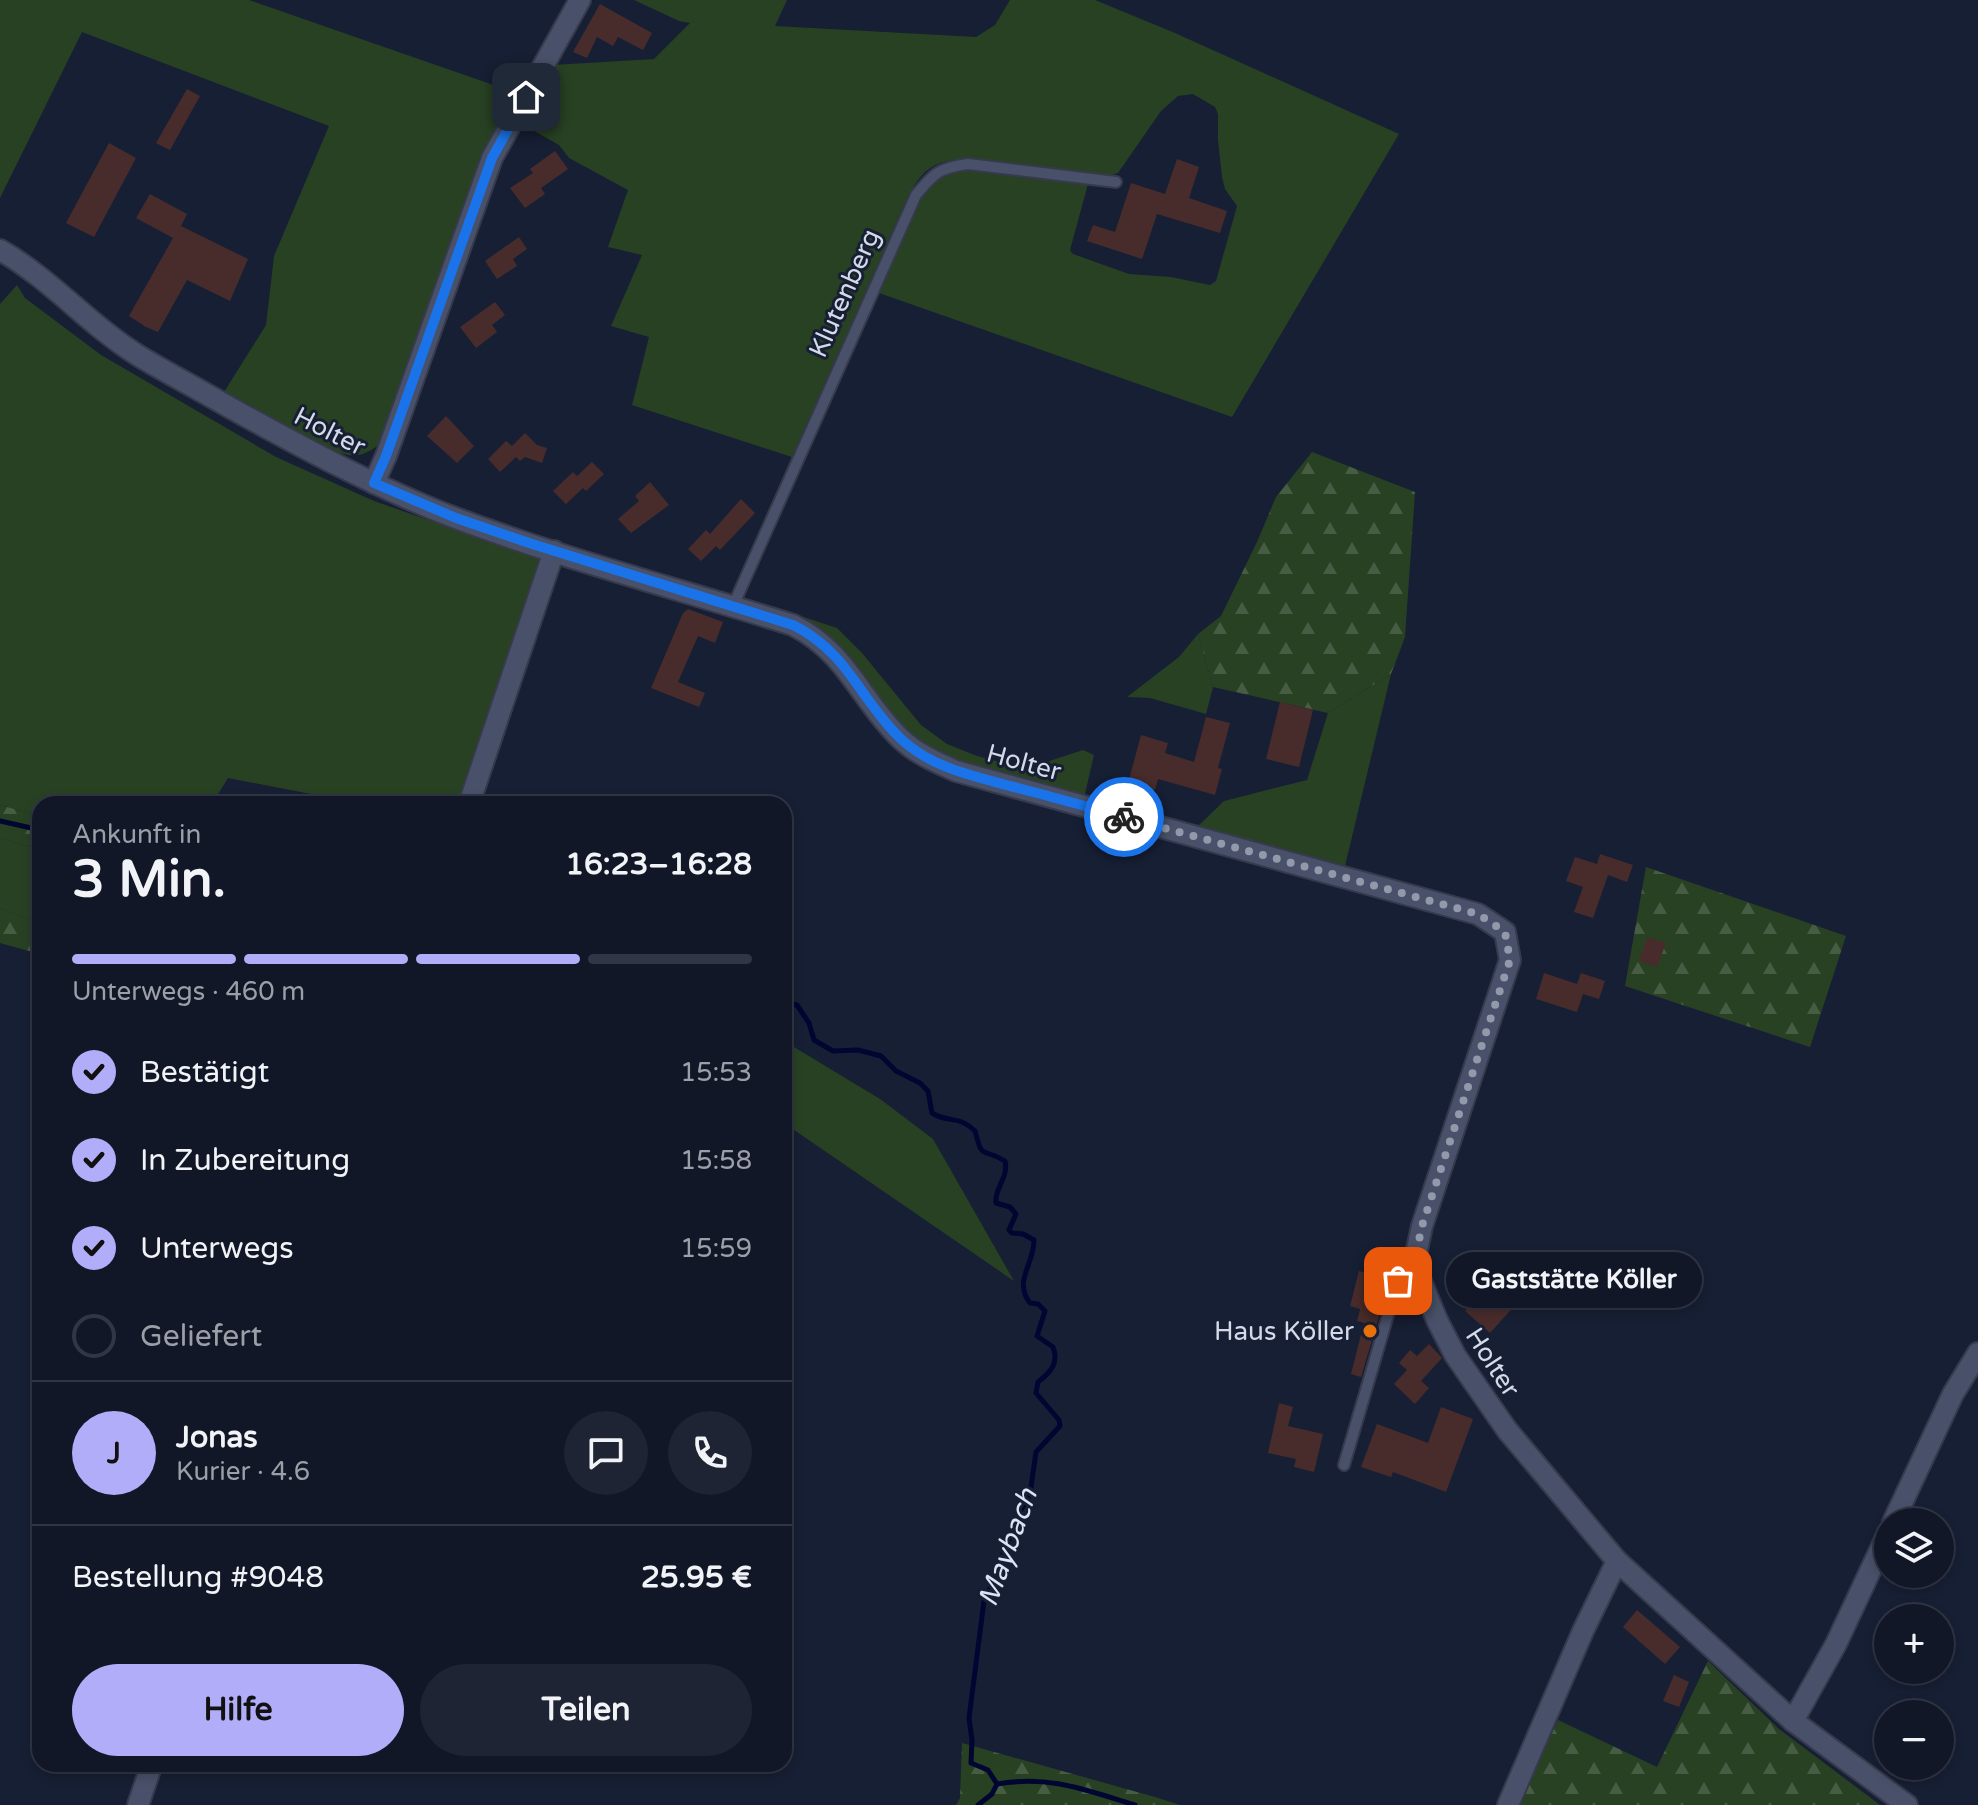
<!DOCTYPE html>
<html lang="de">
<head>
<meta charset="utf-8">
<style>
  :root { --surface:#111727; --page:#1e2433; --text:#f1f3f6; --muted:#9c9fa7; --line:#303644; --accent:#b2adf9 }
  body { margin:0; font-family:"Varela Round",sans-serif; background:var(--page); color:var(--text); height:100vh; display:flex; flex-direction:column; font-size:30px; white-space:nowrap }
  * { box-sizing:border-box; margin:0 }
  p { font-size:26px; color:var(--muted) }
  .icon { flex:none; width:44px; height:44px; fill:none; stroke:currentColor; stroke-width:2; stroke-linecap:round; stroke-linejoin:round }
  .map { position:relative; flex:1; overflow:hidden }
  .details { position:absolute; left:32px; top:796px; width:760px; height:976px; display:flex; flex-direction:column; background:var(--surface); border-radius:24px; box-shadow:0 4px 12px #0003,0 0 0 2px var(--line) }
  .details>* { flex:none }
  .fabs { position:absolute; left:1874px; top:1508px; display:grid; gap:16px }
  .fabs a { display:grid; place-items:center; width:80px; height:80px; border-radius:50%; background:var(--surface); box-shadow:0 4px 12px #0003,0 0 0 2px var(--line); font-size:40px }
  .pin { position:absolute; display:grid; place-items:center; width:68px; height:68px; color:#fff; margin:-34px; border-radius:16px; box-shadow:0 4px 12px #0006 }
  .courier { position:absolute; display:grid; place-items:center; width:80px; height:80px; margin:-40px; border:6px solid #1a73e8; border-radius:50%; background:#fff; color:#222; box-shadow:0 2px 10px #0007 }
  .bubble { position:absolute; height:56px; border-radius:28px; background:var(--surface); box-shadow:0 4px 12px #0003,0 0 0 2px var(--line); font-size:26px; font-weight:700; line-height:56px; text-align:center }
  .headline em { font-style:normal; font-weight:700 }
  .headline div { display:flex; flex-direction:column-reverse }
  .headline { display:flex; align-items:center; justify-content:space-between; height:136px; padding:0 40px }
  h1 { font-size:52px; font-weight:700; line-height:60px }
  .bar { display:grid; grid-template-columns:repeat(4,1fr); gap:12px 8px; align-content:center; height:96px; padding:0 40px }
  .bar i { height:10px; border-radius:6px; background:var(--line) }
  .bar .current { background:var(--accent) }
  .bar p { grid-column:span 4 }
  .line { display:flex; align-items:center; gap:20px; padding:0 40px; border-top:2px solid var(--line) }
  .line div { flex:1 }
  .round { display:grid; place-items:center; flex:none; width:84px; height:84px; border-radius:42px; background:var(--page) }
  ol { padding:0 40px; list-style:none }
  li { display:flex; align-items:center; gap:24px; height:88px }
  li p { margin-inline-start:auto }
  li .icon { padding:8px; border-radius:50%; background:var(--accent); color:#111; stroke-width:4 }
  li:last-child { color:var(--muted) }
  li i { width:44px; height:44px; border:4px solid var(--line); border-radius:50% }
  .cta { display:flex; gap:16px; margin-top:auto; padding:16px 40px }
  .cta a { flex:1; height:92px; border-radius:48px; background:var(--accent); color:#111; font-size:32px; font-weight:700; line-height:92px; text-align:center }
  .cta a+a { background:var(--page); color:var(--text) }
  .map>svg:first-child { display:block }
</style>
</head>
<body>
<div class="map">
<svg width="1978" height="1805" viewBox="0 0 1978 1805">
  <defs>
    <pattern id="forest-firs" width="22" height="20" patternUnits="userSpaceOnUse" patternTransform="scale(2)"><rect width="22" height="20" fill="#284123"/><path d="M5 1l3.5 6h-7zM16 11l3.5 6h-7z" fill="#465c43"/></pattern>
  </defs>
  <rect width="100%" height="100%" fill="#171f34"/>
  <g fill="#284123">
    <path d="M 0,0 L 249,0 L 519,94 L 386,438 C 378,446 370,452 359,455 C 333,461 251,407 224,392 L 266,325 L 274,256 L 329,126 L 82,32 L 0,198 Z"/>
    <path d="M 634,0 L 787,0 L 775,26 L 976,37 L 995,25 L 1010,0 L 1095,0 L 1175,33 L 1399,134 L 1232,417 L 879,293 C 891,264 908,210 928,187 C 936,178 947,171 959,169 C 994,164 1051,179 1088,184 L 1070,250 L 1073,254 L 1129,274 L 1171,277 L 1210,285 L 1216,281 L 1237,206 L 1225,189 L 1222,177 L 1218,140 L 1218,114 L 1215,107 L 1193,94 L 1178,96 L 1161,111 L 1118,173 L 1104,177 L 974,159 C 940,159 926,164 909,194 L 792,457 L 632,405 L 649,337 L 611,326 L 642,255 L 608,247 L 628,190 L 569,158 L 559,145 L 522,124 L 553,65 L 654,59 L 690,23 L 679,21 Z"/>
    <path d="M 17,285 L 25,298 L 101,355 L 276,457 L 374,501 L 540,559 L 458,804 L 363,804 L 228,778 L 212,804 L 40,804 L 40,816 L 0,805 L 0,304 Z"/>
    <path d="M 779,609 L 837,628 L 862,653 L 921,725 L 947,744 L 977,756 L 1025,769 L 1083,750 L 1094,755 L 1084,798 C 1037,786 941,769 907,736 C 897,727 890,712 882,701 C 851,658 829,630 779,609 Z"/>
    <path d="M 1198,634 L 1213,687 L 1206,714 L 1150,698 L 1127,697 L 1179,657 Z"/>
    <path d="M 1391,674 L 1345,866 L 1195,829 L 1224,801 L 1307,780 L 1328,713 Z"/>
    <path d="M 0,838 L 40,850 L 40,923 L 0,908 Z"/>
    <path d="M 784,1041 L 880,1099 L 933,1139 L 1014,1281 L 784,1123 Z"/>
  </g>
  <g fill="url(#forest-firs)">
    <path d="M 1312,452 L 1415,492 L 1405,637 L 1391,674 L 1328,713 L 1213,687 L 1198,634 L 1221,616 L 1257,542 L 1276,497 Z"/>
    <path d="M 0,805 L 40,816 L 40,850 L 0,838 Z"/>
    <path d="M 1646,867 L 1846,936 L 1810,1047 L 1625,986 Z"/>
    <path d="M 0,908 L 40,923 L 40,954 L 0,943 Z"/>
    <path d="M 1708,1661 L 1779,1729 L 1880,1805 L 1518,1805 L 1558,1720 L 1657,1767 Z"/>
    <path d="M 962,1743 L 1155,1797 L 1180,1805 L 956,1805 L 960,1798 Z"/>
  </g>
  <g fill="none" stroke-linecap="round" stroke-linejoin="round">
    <g stroke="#000631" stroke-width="5">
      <path d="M 0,821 L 40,830"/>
      <path d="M 784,1003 L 797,1005 L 809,1023 L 814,1040 L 833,1051 L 858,1050 L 881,1056 L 896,1071 L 920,1083 L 928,1091 L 932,1113 C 950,1124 957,1114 975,1131 C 983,1162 981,1146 1005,1161 C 1009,1178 994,1188 996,1203 L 1010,1207 L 1016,1214 L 1009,1230 L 1012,1233 L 1023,1234 L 1034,1240 C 1034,1265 1013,1281 1030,1303 L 1038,1304 L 1045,1311 L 1037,1336 L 1053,1347 C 1059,1363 1051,1372 1038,1382 L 1036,1393 L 1059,1420 L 1060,1426 L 1036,1452 L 1030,1494 L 1013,1524 L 1012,1536 L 1004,1546 L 1002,1562 L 984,1601 L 969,1718 L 972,1740 L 971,1763 L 988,1770 L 997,1784 L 992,1794 L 978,1805"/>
      <path d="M 997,1784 C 1050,1775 1085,1790 1135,1805"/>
    </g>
  </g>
  <g fill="#482c2b">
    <path d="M 600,4 L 652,33 L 643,50 L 618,37 L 613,46 L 597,37 L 587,58 L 573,52 Z"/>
    <path d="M 187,89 L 200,96 L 170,150 L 156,143 Z"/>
    <path d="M 109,143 L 136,158 L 94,237 L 66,223 Z"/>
    <path d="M 555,151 L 568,169 L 541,188 L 545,194 L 525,208 L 510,188 L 533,173 L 530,169 Z"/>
    <path d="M 1177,159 L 1199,167 L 1189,198 L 1227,211 L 1220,233 L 1157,214 L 1142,259 L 1087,241 L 1093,225 L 1115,232 L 1131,183 L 1165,194 Z"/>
    <path d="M 150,194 L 187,214 L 181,226 L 248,259 L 230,301 L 187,280 L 158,332 L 146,327 L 129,316 L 173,238 L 136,218 Z"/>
    <path d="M 519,237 L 527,249 L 513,259 L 517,266 L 497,279 L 485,261 Z"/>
    <path d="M 495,302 L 505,315 L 492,325 L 497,332 L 476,348 L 460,327 Z"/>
    <path d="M 446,416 L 474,446 L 457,463 L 427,436 Z"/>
    <path d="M 525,433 L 537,445 L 547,448 L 542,463 L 525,457 L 520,461 L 516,457 L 500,472 L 488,459 L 506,441 L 512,446 Z"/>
    <path d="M 592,462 L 604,474 L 586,491 L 583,488 L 566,504 L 553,491 L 573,472 L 577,476 Z"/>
    <path d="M 650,482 L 669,505 L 631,533 L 618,519 L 639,501 L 635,496 Z"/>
    <path d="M 741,499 L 755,513 L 720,550 L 716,546 L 701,561 L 688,549 L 706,530 L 710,534 Z"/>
    <path d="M 688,609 L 723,622 L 715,643 L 698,636 L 678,682 L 705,693 L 699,707 L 651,688 L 683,613 Z"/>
    <path d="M 1280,702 L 1313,710 L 1299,767 L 1266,759 Z"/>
    <path d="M 1206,717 L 1230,723 L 1218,768 L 1222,769 L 1215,795 L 1158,779 L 1155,790 L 1128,783 L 1141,735 L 1168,743 L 1165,753 L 1194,762 Z"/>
    <path d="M 1600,854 L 1633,865 L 1627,882 L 1608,875 L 1593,918 L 1574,912 L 1583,887 L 1566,881 L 1575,857 L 1597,864 Z"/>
    <path d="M 1647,937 L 1666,943 L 1657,967 L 1639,961 Z"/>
    <path d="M 1544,973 L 1577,984 L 1581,973 L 1605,981 L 1599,999 L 1583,994 L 1577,1012 L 1536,999 Z"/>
    <path d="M 1359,1271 L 1390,1279 L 1361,1377 L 1351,1374 L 1364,1323 L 1357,1321 L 1360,1309 L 1350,1306 Z"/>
    <path d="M 1493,1280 L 1518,1302 L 1490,1333 L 1465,1311 Z"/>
    <path d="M 1429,1344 L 1442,1358 L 1421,1381 L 1429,1388 L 1415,1404 L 1394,1384 L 1407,1370 L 1399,1363 L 1410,1350 L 1417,1356 Z"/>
    <path d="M 1279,1403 L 1293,1407 L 1288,1426 L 1323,1434 L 1314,1472 L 1294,1467 L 1296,1459 L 1268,1453 Z"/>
    <path d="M 1441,1407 L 1473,1419 L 1446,1492 L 1393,1472 L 1391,1477 L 1361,1467 L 1377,1424 L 1428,1443 Z"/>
    <path d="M 1637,1610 L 1680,1647 L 1665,1664 L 1623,1627 Z"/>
    <path d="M 1674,1675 L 1689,1682 L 1679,1707 L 1663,1701 Z"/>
  </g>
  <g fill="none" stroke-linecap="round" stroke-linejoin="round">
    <defs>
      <g id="lane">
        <path d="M 733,606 L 916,195 C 934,173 939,168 968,164 L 1116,182"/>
        <path d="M 1344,1465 L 1398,1281 L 1414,1264"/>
      </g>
      <g id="street">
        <path d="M 0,250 C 51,279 89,325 139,356 C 169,374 200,390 229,407 C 303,448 379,489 458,519 C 568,560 682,590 793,625 C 848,653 860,700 901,739 C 917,754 936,762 956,771 L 1478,914 L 1505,932 L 1510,960 L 1422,1226 L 1414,1264 L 1437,1320 L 1455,1355 L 1507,1430 L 1617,1561 L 1793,1721 L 1907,1805"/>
        <path d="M 374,483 L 386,456 L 492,158 L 580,0"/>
        <path d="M 469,804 L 554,551"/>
        <path d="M 1893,1522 L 1953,1394 L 1978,1353"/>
        <path d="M 1793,1721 L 1836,1644 L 1888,1533"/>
        <path d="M 138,1805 L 152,1764"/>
        <path d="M 1508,1805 L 1583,1631 L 1617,1561"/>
      </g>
    </defs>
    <use href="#lane" stroke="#363a4c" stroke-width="14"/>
    <use href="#street" stroke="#363a4c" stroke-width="24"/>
    <use href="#lane" stroke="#485169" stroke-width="10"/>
    <use href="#street" stroke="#485169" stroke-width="20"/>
  </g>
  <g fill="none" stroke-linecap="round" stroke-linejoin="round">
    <path stroke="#9299aa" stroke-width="8" stroke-dasharray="0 14.4" d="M 1124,817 L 1478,914 L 1505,932 L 1510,960 L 1422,1226 L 1414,1264 L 1398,1281"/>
    <path stroke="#1a73e8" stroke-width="10" d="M 526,97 L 492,158 L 386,456 L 374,483 L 456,518 L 529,543 L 793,625 C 849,653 859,699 901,739 C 933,769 977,777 1018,788 C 1053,797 1088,807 1124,817"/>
  </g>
  <circle fill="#e8710a" stroke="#171f34" stroke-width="3" cx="1370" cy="1331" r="8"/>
  <g text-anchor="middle" stroke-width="6" stroke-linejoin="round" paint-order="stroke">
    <g font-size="26" fill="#d5dae9" stroke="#171f34">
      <text transform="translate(844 293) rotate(-66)" y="9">Klutenberg</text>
      <text transform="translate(330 431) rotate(27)" y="9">Holter</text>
      <text transform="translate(1024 762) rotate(15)" y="9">Holter</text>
      <text transform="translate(1493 1362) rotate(57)" y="9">Holter</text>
    </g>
    <g font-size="26" fill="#d5dae9" stroke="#171f34" text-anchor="end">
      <text x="1354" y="1340">Haus Köller</text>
    </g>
    <g font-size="28" font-style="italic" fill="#dae4f4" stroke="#171f34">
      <text transform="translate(1007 1547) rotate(-70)" y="10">Maybach</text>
    </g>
  </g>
</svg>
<div class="fabs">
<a><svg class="icon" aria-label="layers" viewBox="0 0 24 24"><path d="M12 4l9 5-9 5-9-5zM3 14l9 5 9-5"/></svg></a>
<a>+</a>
<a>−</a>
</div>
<div class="pin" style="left:1398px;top:1281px;background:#ea580c"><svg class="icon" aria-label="bag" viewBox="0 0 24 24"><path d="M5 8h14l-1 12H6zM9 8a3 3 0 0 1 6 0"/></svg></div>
<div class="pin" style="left:526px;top:97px;background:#1f2937"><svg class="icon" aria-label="home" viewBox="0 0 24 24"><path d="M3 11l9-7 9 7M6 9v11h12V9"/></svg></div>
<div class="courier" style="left:1124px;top:817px"><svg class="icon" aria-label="bike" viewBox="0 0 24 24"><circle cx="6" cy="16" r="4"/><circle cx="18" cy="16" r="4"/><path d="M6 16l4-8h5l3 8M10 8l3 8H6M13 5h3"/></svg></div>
<div class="bubble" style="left:1446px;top:1252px;width:256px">Gaststätte Köller</div>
<section class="details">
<div class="headline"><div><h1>3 Min.</h1><p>Ankunft in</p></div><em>16:23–16:28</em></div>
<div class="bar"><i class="current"></i><i class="current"></i><i class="current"></i><i></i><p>Unterwegs · 460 m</p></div>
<ol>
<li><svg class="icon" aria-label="check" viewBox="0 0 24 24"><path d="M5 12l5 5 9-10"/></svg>Bestätigt<p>15:53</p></li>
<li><svg class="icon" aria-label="check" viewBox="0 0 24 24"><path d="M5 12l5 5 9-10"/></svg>In Zubereitung<p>15:58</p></li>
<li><svg class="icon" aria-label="check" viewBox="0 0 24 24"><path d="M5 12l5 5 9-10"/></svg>Unterwegs<p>15:59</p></li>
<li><i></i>Geliefert</li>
</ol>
<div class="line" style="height:144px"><b class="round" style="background:var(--accent);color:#111">J</b><div><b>Jonas</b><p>Kurier · 4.6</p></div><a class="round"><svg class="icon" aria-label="chat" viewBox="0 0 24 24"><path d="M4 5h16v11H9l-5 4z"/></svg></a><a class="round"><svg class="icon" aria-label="phone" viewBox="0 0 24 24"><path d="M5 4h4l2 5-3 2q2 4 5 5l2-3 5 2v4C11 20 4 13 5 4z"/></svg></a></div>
<div class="line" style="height:104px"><div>Bestellung #9048</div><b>25.95 €</b></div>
<div class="cta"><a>Hilfe</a><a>Teilen</a></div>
</section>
</div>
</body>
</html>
